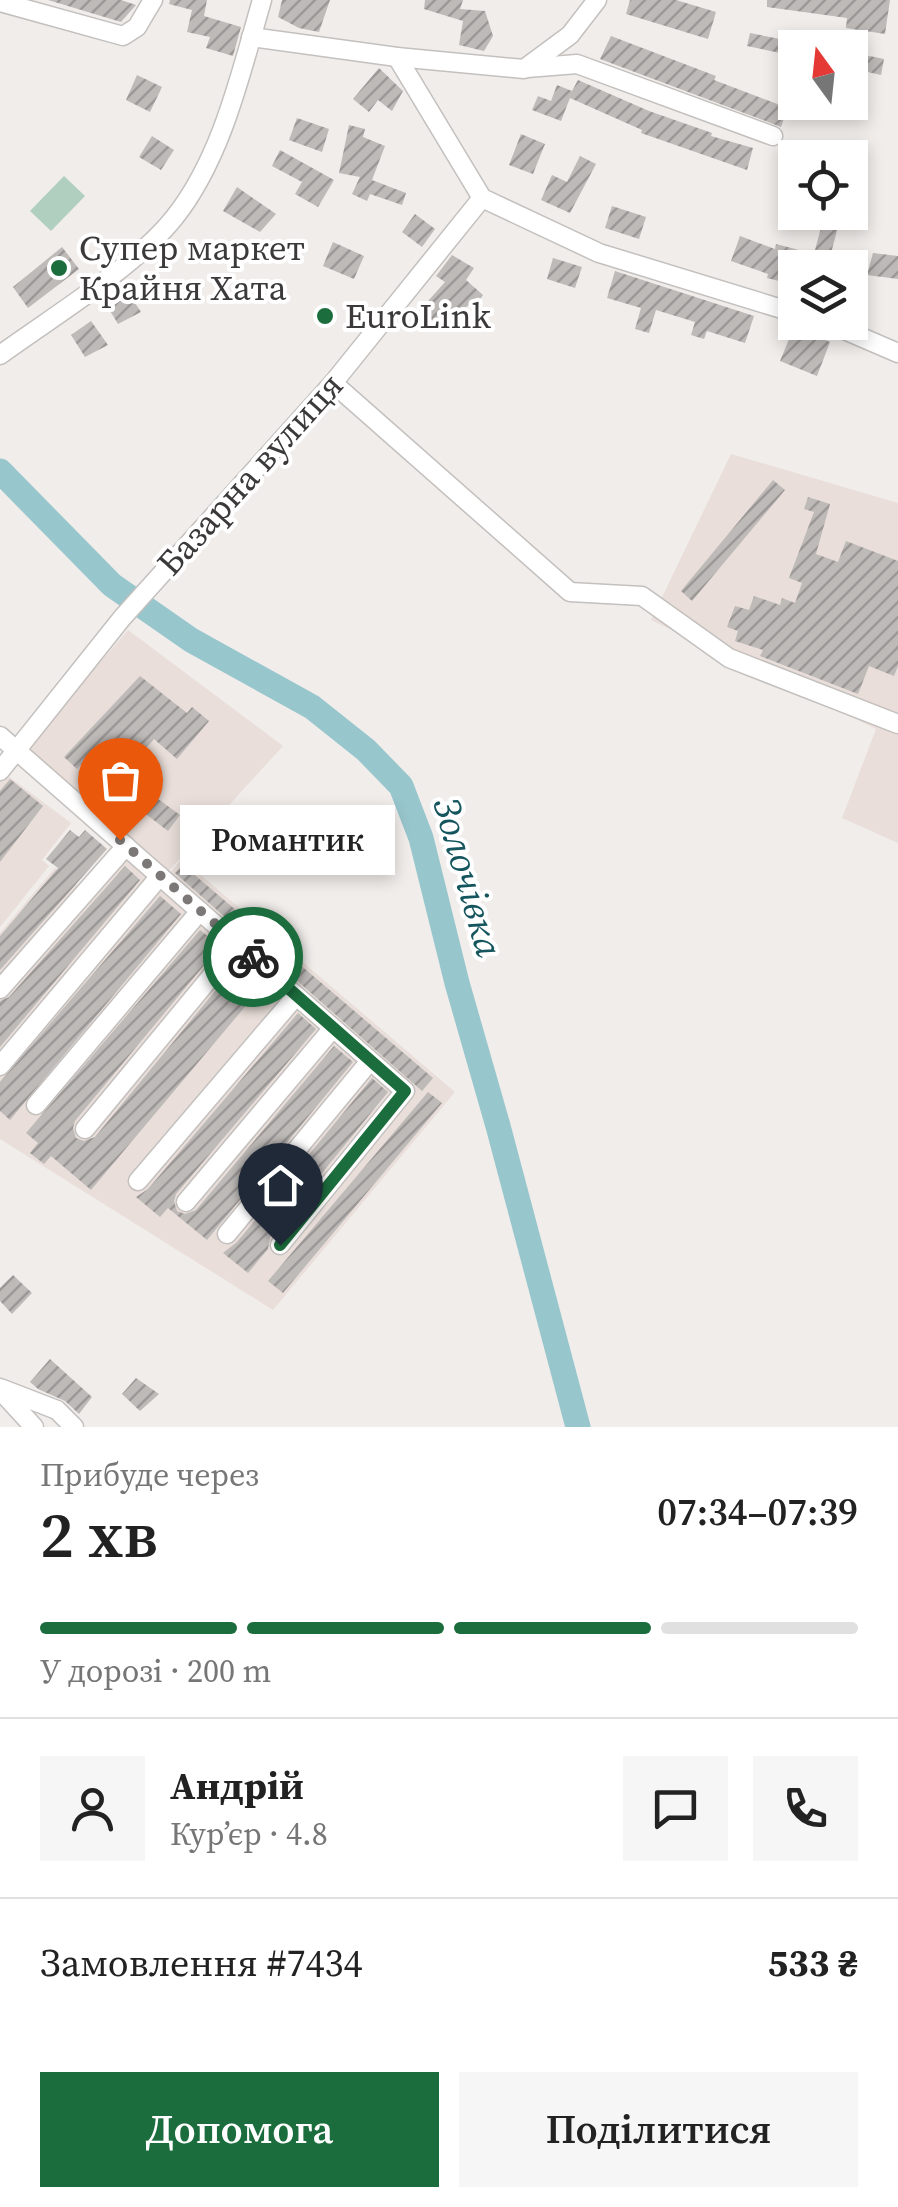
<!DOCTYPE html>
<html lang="uk">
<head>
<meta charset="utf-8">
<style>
  :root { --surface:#fff; --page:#f6f6f6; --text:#222; --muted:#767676; --line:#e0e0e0; --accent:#1c6d3d }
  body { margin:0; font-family:"Source Serif 4",serif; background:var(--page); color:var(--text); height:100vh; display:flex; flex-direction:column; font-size:38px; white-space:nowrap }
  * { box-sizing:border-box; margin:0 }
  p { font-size:32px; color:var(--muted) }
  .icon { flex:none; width:55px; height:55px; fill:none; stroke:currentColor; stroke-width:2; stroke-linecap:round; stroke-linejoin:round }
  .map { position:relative; height:1427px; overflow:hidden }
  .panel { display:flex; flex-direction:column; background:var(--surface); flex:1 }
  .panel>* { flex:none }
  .needle { width:65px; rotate:345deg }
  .fabs { position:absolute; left:778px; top:30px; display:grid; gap:20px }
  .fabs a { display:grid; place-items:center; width:90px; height:90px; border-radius:0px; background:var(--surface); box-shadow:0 5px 15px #0003; font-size:50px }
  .pin { position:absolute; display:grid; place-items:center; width:85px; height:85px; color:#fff; margin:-102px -42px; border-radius:50% 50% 50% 0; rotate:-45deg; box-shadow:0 0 10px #0007 }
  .pin .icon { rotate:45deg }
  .courier { position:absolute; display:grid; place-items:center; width:100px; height:100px; margin:-50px; border:8px solid #1c6d3d; border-radius:50%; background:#fff; color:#222; box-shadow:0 2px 12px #0007 }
  .bubble { position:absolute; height:70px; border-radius:0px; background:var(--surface); box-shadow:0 5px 15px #0003; font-size:32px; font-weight:600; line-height:70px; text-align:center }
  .headline em { font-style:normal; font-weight:600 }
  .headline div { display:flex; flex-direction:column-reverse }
  .headline { display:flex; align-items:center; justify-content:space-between; height:170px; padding:0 40px }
  h1 { font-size:65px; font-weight:600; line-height:75px }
  .bar { display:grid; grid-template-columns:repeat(4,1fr); gap:15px 10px; align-content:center; height:120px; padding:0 40px }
  .bar i { height:12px; border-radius:8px; background:var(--line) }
  .bar .current { background:var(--accent) }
  .bar p { grid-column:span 4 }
  .line { display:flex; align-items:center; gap:25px; padding:0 40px; border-top:2px solid var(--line) }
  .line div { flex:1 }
  .round { display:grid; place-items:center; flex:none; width:105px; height:105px; border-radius:0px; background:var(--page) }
  .cta { display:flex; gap:20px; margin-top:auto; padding:20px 40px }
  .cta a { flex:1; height:115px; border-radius:0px; background:var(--accent); color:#fff; font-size:40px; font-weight:600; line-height:115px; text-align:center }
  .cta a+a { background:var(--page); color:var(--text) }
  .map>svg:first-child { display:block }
</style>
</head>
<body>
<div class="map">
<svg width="898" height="1427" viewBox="0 0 898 1427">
  <defs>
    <pattern id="building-hatch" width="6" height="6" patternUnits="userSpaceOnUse" patternTransform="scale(2.5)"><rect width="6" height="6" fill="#bdbab8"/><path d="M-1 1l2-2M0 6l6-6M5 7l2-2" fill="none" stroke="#9b9897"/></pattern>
  </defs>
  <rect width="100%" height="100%" fill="#f1edeb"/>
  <g fill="#e9ded9">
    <path d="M 731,454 L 898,503 L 898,843 L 842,818 L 876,729 L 651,620 Z"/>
    <path d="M 128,630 L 283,746 L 165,875 L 27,747 Z"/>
    <path d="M 0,770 L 71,823 L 42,860 L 49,866 L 0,927 Z"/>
    <path d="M 119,848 L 161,883 L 182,859 L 455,1092 L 273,1310 L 0,1139 L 0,933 L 55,868 L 83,890 Z"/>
  </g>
  <path fill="#b0cfbf" d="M 64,176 L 85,196 L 51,231 L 30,211 Z"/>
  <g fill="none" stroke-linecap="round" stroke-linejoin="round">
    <path stroke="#98c6cd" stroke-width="25" d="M 0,471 L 112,585 L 191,640 L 312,707 L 366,750 L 401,786 L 421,838 L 457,983 L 498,1126 L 578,1427"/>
  </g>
  <g fill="url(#building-hatch)">
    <path d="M 48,0 L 121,0 L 136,5 L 121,22 Z"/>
    <path d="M 170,0 L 207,0 L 204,16 L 241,27 L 233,56 L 206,48 L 210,37 L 187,32 L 192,10 L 169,4 Z"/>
    <path d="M 282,0 L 330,0 L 319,32 L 299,28 L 278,17 Z"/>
    <path d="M 425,0 L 463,0 L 460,9 L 485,11 L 493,36 L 484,51 L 459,45 L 463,21 L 424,9 Z"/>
    <path d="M 630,0 L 676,0 L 716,12 L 708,39 L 626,14 Z"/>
    <path d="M 767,0 L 890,0 L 885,34 L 846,28 L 847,18 L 767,7 Z"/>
    <path d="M 750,33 L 795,42 L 795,56 L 747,46 Z"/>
    <path d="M 611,36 L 716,76 L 714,80 L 788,108 L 781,127 L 600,59 Z"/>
    <path d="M 850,52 L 884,59 L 881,75 L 850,68 Z"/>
    <path d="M 379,68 L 403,91 L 392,111 L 378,100 L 369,112 L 353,99 Z"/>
    <path d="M 137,75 L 162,87 L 150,112 L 126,100 Z"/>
    <path d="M 578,80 L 649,111 L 712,133 L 711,136 L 753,148 L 747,170 L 641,133 L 642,130 L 570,98 L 561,121 L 532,110 L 538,96 L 551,101 L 557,85 L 572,91 Z"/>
    <path d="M 297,118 L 329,129 L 322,152 L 289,140 Z"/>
    <path d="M 349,125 L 365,129 L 363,137 L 385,146 L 372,180 L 406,193 L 402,205 L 370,194 L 367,201 L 352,194 L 360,177 L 339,173 Z"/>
    <path d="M 521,134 L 545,144 L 533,174 L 509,165 Z"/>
    <path d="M 152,136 L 174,150 L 161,170 L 139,157 Z"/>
    <path d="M 280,150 L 334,180 L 318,207 L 295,194 L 302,182 L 272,166 Z"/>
    <path d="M 580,156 L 596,164 L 570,213 L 541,200 L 552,175 L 567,182 Z"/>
    <path d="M 237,187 L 276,214 L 260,232 L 223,211 Z"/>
    <path d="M 612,206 L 646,217 L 639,239 L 605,228 Z"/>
    <path d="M 825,212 L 842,212 L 827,268 L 795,268 L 795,285 L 767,278 L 768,274 L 731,261 L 740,236 L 775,249 L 776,244 L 814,254 Z"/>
    <path d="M 415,214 L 435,229 L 422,247 L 402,232 Z"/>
    <path d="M 333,242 L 364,256 L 354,279 L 323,266 Z"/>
    <path d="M 62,247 L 79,269 L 28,308 L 13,287 Z"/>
    <path d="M 873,253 L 898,256 L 898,279 L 867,275 Z"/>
    <path d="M 452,255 L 474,268 L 466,280 L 483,295 L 477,303 L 473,300 L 445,331 L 420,310 L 445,282 L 436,276 Z"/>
    <path d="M 553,258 L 582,267 L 575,288 L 547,279 Z"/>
    <path d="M 615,271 L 754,316 L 745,343 L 707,331 L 704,339 L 691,335 L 695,322 L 656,310 L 649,333 L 635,329 L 641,308 L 607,298 Z"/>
    <path d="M 129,294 L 141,312 L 118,324 L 109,309 Z"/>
    <path d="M 91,321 L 108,345 L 85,357 L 71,335 Z"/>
    <path d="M 794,327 L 830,342 L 817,376 L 780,361 Z"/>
    <path d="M 773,480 L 785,490 L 692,601 L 681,591 Z"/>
    <path d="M 808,497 L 830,504 L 816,554 L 838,562 L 846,541 L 898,561 L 898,666 L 894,676 L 869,666 L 858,694 L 760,656 L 763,650 L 735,641 L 738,631 L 727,627 L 735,606 L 749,610 L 754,596 L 780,605 L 782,598 L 795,603 L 802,583 L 789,578 L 814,512 L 804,509 Z"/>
    <path d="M 140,676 L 187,713 L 192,707 L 209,721 L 177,759 L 154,739 L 124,774 L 180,815 L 168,831 L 143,812 L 134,824 L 112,808 L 109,812 L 95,801 L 109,785 L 100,777 L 110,766 L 93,751 L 77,769 L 64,757 Z"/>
    <path d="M 10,779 L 43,806 L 0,862 L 0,791 Z"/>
    <path d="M 70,830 L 79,837 L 85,830 L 107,849 L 0,970 L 0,936 L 58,868 L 46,859 Z"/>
    <path d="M 183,865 L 433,1078 L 422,1091 L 175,873 Z"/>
    <path d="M 125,866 L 140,880 L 0,1047 L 0,1001 L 9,997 Z"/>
    <path d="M 160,896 L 181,914 L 10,1120 L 0,1111 L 0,1082 Z"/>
    <path d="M 200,930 L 220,946 L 75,1121 L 73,1128 L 76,1138 L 84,1141 L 95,1137 L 239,962 L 264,984 L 91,1190 L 51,1156 L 44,1164 L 30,1153 L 38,1143 L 26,1133 Z"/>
    <path d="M 298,1013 L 316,1029 L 176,1194 L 174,1201 L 177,1211 L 185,1214 L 196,1210 L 334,1046 L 353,1062 L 207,1240 L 168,1208 L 160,1217 L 136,1197 L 148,1189 Z"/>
    <path d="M 372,1078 L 388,1092 L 270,1237 L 268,1249 L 248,1273 L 223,1253 L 237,1242 Z"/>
    <path d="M 428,1092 L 442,1103 L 283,1293 L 268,1281 Z"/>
    <path d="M 13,1275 L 32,1293 L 12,1314 L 0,1301 L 0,1288 Z"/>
    <path d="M 50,1359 L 92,1397 L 79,1414 L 65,1401 L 38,1389 L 30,1382 Z"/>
    <path d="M 136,1378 L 159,1394 L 140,1411 L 122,1394 Z"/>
  </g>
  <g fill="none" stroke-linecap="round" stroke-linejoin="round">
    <defs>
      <g id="minor">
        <path d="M 0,2 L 123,36 L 137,27 L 153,0"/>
        <path d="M 251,37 L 397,57 L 524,69 L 570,35 L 597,0"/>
        <path d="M 397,57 L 482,198 L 599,253 L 795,313"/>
        <path d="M 527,68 L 577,64 L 773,136"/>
        <path d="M 826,322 L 898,353"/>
        <path d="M 0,355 C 52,317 135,267 174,218 C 222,158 241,72 262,0"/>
        <path d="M 333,383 L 570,592 L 642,596 L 729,658 L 898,724"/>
        <path d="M 0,736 L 405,1091 L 280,1245"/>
        <path d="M 0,771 L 122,618 L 333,383 L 482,198"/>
        <path d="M 0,989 L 126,846"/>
        <path d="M 0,1066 L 160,876"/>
        <path d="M 36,1105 L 200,911"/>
        <path d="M 85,1129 L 238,944"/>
        <path d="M 138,1181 L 296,996"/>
        <path d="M 186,1202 L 333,1028"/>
        <path d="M 227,1234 L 370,1061"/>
        <path d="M 0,1388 L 57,1410 L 74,1427"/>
        <path d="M 1,1391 L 34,1427"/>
      </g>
    </defs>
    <use href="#minor" stroke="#c3c0be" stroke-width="21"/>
    <use href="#minor" stroke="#fff" stroke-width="18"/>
  </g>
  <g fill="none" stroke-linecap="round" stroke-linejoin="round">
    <path stroke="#7b7877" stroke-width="10" stroke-dasharray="0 18" d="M 120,840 L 253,957"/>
    <path stroke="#1c6d3d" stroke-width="12" d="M 253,957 L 405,1091 L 280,1245"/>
  </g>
  <g fill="#1c6d3d" stroke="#fff" stroke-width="4">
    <circle cx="59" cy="268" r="10"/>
    <circle cx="325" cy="316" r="10"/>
  </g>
  <g text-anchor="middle" stroke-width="8" stroke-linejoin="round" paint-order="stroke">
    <g font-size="35" fill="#3b3939" stroke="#fff" text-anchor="start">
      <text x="79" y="260">Супер маркет<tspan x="79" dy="40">Крайня Хата</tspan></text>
      <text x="345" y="328">EuroLink</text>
    </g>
    <g font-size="35" fill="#3b3939" stroke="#fff">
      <text transform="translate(250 474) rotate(-48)" y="12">Базарна вулиця</text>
    </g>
    <g font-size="38" font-style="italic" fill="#15555e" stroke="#fff">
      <text transform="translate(468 877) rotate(74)" y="13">Золочівка</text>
    </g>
  </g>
</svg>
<div class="fabs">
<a><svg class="needle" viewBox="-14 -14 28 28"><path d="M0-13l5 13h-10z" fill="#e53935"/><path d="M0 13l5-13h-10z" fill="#767676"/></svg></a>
<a><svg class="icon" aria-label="locate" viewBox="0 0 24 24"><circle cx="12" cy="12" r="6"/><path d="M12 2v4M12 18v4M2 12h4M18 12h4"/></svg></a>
<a><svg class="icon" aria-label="layers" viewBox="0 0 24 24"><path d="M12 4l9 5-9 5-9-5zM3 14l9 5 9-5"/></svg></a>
</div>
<div class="pin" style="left:120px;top:840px;background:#ea580c"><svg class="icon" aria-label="bag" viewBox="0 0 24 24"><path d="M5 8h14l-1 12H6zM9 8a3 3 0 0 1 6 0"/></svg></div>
<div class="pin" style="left:280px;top:1245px;background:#1f2937"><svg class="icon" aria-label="home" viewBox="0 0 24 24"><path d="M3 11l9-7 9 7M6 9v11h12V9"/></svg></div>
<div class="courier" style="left:253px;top:957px"><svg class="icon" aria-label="bike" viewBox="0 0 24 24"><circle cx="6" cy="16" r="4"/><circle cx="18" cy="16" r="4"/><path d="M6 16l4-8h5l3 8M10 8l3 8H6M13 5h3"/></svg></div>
<div class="bubble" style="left:180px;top:805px;width:215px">Романтик</div>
</div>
<section class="panel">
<div class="headline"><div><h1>2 хв</h1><p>Прибуде через</p></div><em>07:34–07:39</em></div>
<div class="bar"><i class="current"></i><i class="current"></i><i class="current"></i><i></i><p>У дорозі · 200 m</p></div>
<div class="line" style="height:180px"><a class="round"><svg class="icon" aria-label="person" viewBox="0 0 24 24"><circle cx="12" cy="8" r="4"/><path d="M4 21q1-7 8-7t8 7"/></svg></a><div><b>Андрій</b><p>Кур’єр · 4.8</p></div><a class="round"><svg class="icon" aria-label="chat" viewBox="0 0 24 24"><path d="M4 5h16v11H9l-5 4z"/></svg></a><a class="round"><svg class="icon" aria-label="phone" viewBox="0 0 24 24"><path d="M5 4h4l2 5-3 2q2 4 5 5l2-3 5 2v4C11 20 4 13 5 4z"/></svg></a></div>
<div class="line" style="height:130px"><div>Замовлення #7434</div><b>533 ₴</b></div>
<div class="cta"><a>Допомога</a><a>Поділитися</a></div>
</section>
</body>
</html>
